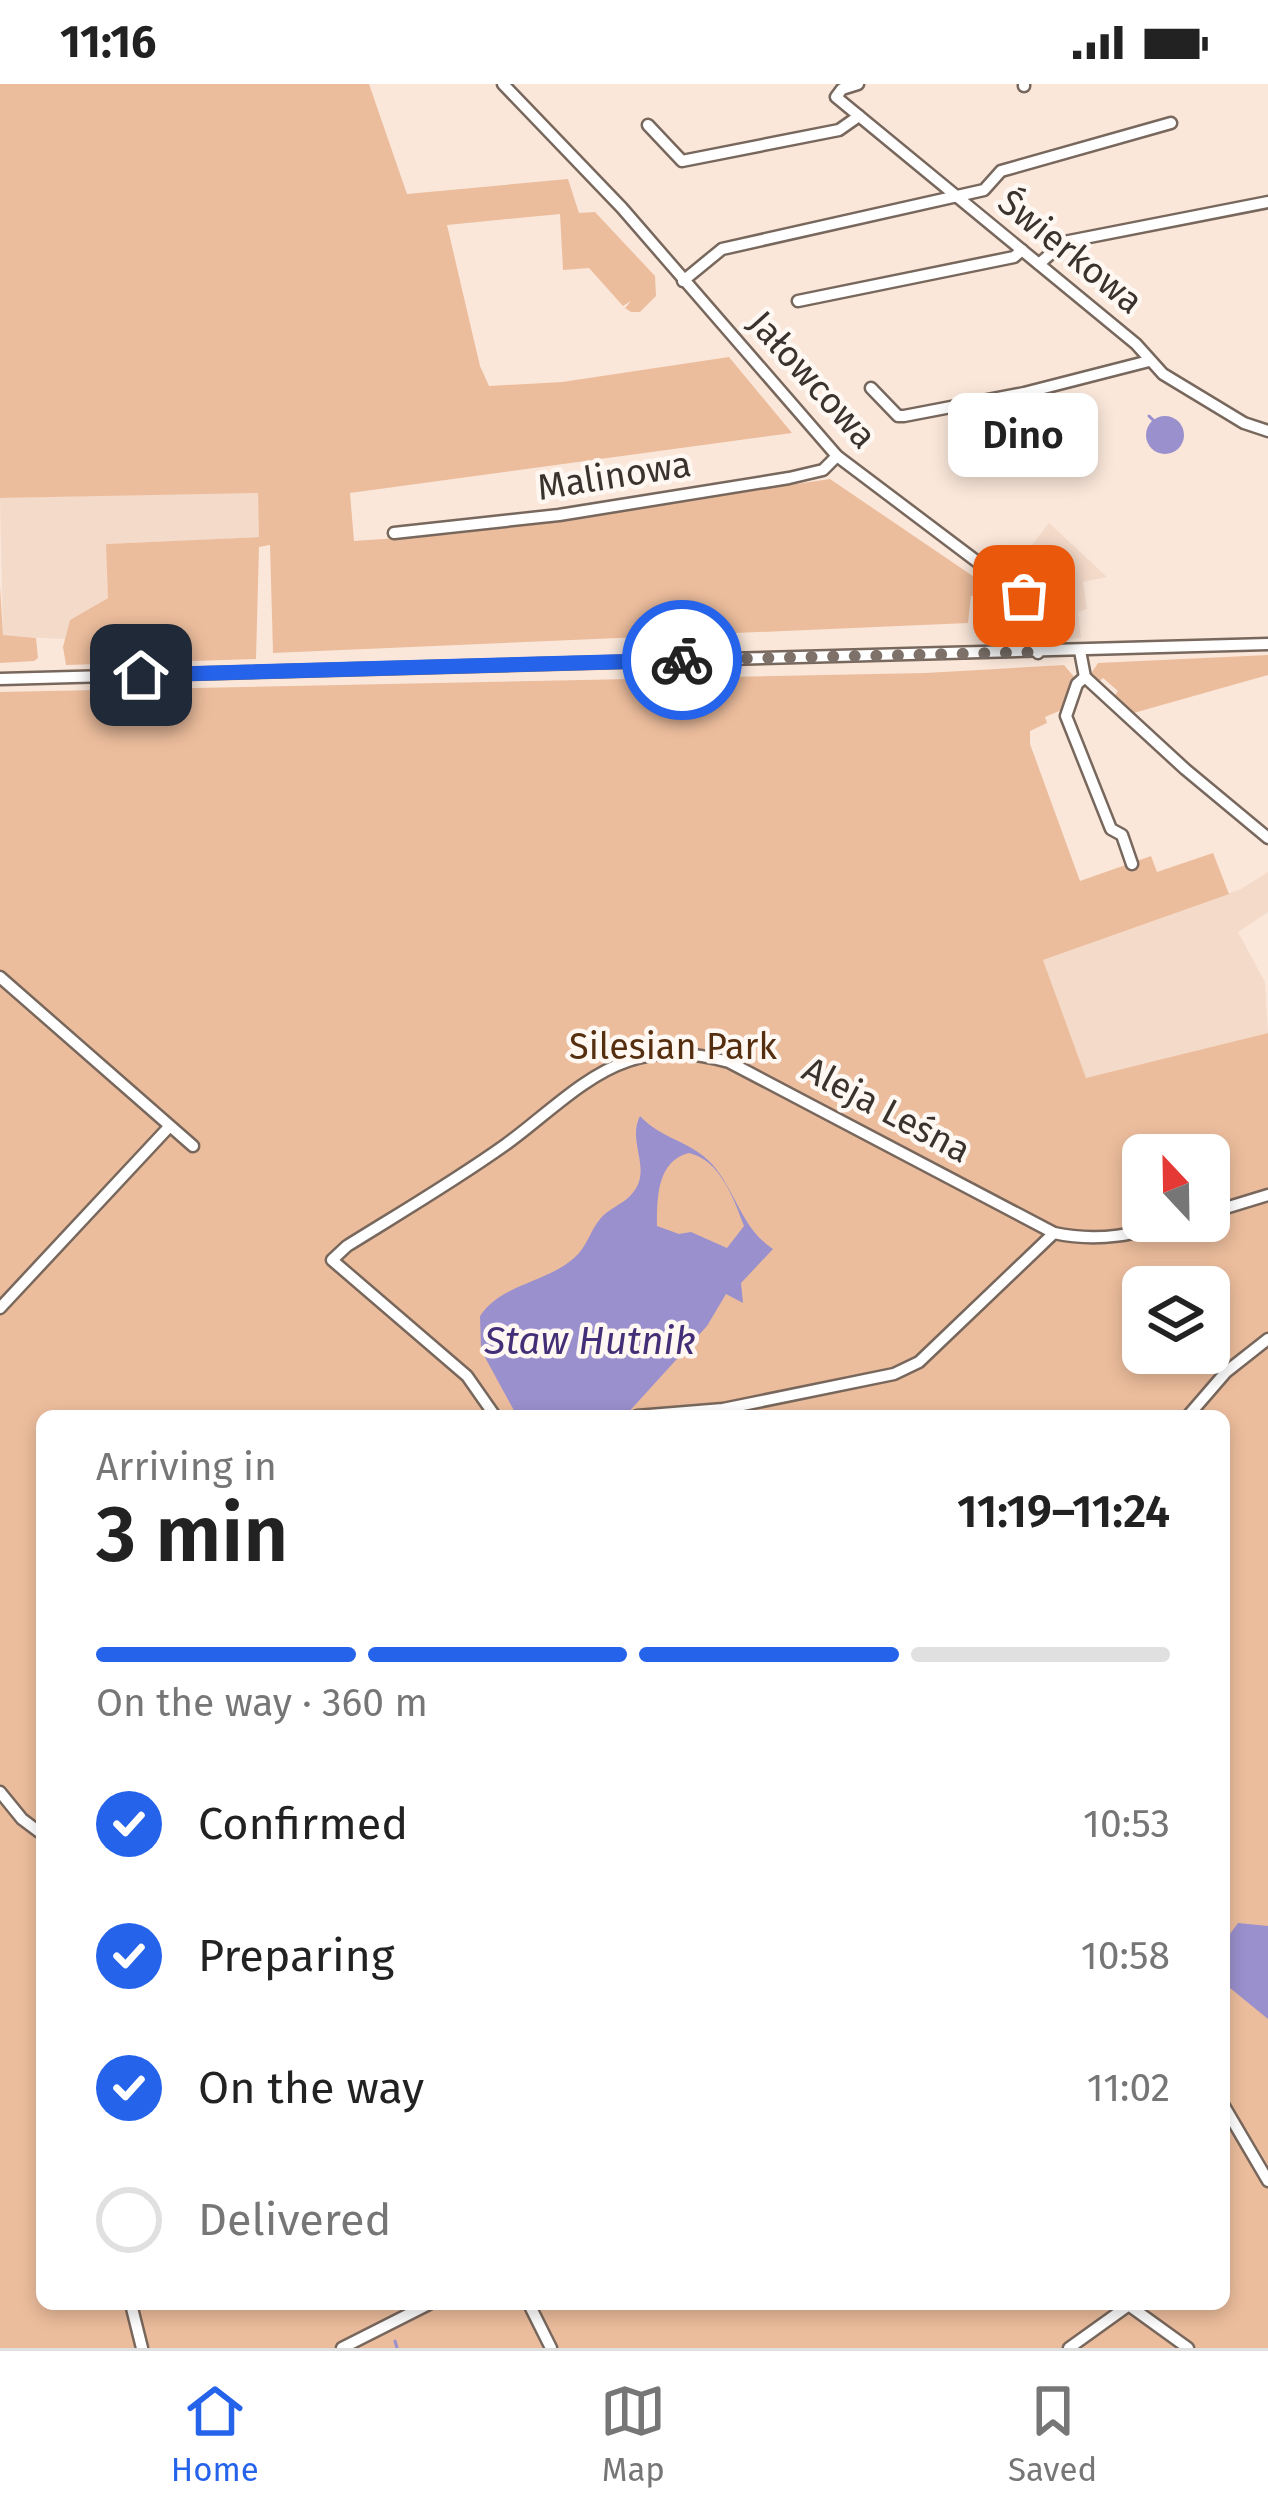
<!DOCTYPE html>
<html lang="en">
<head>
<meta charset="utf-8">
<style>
  :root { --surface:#fff; --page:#f6f6f6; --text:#222; --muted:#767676; --line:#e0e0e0; --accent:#2563eb }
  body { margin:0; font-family:"Fira Sans",sans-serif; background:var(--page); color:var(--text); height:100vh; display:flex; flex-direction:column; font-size:45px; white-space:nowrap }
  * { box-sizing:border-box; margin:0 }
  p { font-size:39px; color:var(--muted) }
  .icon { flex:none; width:66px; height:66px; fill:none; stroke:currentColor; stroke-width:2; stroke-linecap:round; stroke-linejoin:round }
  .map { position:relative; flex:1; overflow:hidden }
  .drawer { position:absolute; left:36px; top:1326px; width:1194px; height:900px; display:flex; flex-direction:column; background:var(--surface); border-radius:18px; box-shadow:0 6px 18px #0003 }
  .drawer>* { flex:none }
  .needle { width:78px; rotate:338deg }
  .controls { position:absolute; left:1122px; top:1050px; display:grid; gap:24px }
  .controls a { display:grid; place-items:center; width:108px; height:108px; border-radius:18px; background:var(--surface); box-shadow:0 6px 18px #0003; font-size:60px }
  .pin { position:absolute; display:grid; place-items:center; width:102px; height:102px; color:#fff; margin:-51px; border-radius:24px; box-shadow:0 6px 18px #0006 }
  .courier { position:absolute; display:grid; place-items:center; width:120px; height:120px; margin:-60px; border:9px solid #2563eb; border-radius:50%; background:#fff; color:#222; box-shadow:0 3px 15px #0007 }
  .bubble { position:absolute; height:84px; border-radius:18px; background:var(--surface); box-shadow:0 6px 18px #0003; font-size:39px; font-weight:600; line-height:84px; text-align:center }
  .headline em { font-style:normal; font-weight:600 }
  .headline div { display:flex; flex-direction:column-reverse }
  .headline { display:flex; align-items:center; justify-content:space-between; height:204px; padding:0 60px }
  h1 { font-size:78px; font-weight:600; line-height:90px }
  .bar { display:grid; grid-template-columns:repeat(4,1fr); gap:18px 12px; align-content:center; height:144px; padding:0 60px }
  .bar i { height:15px; border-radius:9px; background:var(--line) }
  .bar .current { background:var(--accent) }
  .bar p { grid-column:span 4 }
  ol { padding:0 60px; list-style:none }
  li { display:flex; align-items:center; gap:36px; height:132px }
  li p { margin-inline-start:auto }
  li .icon { padding:12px; border-radius:50%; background:var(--accent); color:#fff; stroke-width:4 }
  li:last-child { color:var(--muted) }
  li i { width:66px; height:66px; border:6px solid var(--line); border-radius:50% }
  .status { display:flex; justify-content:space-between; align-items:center; height:84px; padding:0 60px; background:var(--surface); direction:ltr }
  .status svg { height:33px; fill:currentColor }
  .tabs { display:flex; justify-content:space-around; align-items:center; height:168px; border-top:3px solid var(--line); background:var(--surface); font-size:33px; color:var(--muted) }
  .tabs a { display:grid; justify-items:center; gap:6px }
  .tabs .current { color:var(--accent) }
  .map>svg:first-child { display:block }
</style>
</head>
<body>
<div class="status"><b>11:16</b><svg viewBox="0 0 49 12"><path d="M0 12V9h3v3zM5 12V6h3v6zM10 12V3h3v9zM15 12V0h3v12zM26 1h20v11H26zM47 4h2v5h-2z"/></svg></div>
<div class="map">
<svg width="1268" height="2264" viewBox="0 0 1268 2264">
  <rect width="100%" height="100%" fill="#fae7da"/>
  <g fill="#f4dac9">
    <path d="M 258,408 L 260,453 L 107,460 L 108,514 L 70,536 L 65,555 L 3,552 L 0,414 Z"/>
    <path d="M 1049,439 L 1107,493 L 1083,498 L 1087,525 L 1078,528 L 1081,554 L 1066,555 L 1039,508 L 1012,486 Z"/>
    <path d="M 1268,788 L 1268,828 L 1238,848 L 1265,898 L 1268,949 L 1086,995 L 1043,876 L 1241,805 Z"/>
  </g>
  <g fill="#ecbd9d" fill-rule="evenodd">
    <path d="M 0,0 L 369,0 L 407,110 L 568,95 L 579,129 L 595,128 L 655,192 L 656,212 L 640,228 L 631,228 L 625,224 L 631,217 L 623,222 L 589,184 L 563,186 L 560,130 L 447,141 L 480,282 L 489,302 L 562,298 L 729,273 L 792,349 L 350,409 L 354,457 L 455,450 L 830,395 L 986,501 L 989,510 L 971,512 L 968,539 L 273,569 L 270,461 L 259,463 L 256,575 L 66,581 L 63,563 L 70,536 L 108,514 L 106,460 L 259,453 L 258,409 L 0,414 Z"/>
    <path d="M 0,502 L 3,551 L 36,554 L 38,574 L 34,577 L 0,579 Z"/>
    <path d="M 1268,571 L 1268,591 L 1130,630 L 1113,614 L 1118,607 L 1103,594 L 1097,599 L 1090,591 L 1098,579 Z"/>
    <path d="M 1064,581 L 1075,594 L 1064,625 L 1045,633 L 1047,639 L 1030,647 L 1030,660 L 1080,797 L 1151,772 L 1157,788 L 1213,769 L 1229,810 L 1043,876 L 1086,994 L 1268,949 L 1268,2264 L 0,2264 L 0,1229 L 173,1043 L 0,887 L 0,608 L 925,589 ZM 1143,1071 L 1209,1071 L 1209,1137 L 1143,1137 ZM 1143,1203 L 1209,1203 L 1209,1269 L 1143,1269 ZM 42,1332 L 1224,1332 L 1224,2220 L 42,2220 Z"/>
    <path d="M 0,901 L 164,1046 L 0,1222 Z"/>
  </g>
  <g fill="#9a90cd" fill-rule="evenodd">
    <circle cx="1165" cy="351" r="19"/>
    <path d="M 640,1032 C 661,1055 691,1057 712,1080 C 736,1107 741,1144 773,1165 L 741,1199 L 743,1219 L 726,1210 L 707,1242 L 625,1332 L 517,1332 L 481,1266 L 480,1232 C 501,1200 546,1199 574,1174 C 587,1163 590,1147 600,1135 C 608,1125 621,1121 630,1112 C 655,1087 626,1059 640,1032 ZM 689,1069 C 720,1076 734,1115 744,1142 L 727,1164 L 691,1148 L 679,1150 L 657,1142 C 657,1113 657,1077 689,1069 Z"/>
    <path d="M 1238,1839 L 1268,1842 L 1268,1935 L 1224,1899 L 1227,1854 Z"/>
  </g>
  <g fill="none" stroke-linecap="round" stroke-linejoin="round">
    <g stroke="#9a90cd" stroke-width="3">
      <path d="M 1149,332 L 1153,336"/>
      <path d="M 395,2257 L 397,2264"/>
    </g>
    <defs>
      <g id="minor">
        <path d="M 503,0 L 622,124 L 837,372 L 1032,519 L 1039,540 L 1038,569"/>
        <path d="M 858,0 L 842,5 L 836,13 L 1136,260 L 1163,290 L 1244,339 L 1268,347"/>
        <path d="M 1024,0 L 1024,2"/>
        <path d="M 648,41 L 682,77 L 839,46 L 859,32"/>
        <path d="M 1039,180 L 1064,158 L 1268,118"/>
        <path d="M 683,197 L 722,165 L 984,106 L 1001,87 L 1171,39"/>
        <path d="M 798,217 L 1014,173 L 1022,166"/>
        <path d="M 871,304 L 898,332 L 904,332 L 1024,309 L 1149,277"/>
        <path d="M 394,449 L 559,431 L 789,394 L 823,386 L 837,372"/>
        <path d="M 1080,567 L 1085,593 L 1185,685 L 1268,754"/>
        <path d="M 1085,593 L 1077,600 L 1066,632 L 1111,745 L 1122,751 L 1132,780"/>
        <path d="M 0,595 L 1268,560"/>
        <path d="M 0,893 L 193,1062"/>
        <path d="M 1209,1129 L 1268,1111"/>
        <path d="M 0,1224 L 168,1044"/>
        <path d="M 495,1332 L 467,1292 L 332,1176 L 347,1162 C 400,1129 453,1098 505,1061 C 543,1034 583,992 628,977 C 662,965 695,969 729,978 L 1054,1149 C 1100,1159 1136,1150 1180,1137"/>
        <path d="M 637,1332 L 723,1325 L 894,1290 L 919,1278 L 1054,1149"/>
        <path d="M 1188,1332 L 1226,1288 L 1268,1255"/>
        <path d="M 0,1708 L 22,1735 L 42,1750"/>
        <path d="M 1224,2022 L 1268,2097"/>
        <path d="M 131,2220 L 142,2264"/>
        <path d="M 529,2220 L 551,2264"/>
        <path d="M 1127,2220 L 1188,2264"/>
        <path d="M 342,2264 L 429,2220"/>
        <path d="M 1069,2264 L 1129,2221"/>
      </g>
    </defs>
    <use href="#minor" stroke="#78675c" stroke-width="15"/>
    <use href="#minor" stroke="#fff" stroke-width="10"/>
  </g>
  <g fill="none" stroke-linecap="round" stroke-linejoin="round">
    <path stroke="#7d716a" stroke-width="12" stroke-dasharray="0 21.6" d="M 682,576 L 1038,568 L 1037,531 L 1024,512"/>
    <path stroke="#2563eb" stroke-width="15" d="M 141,591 L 682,576"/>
  </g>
  <g text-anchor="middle" stroke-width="9" stroke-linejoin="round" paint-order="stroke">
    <g font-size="36" fill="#3a322d" stroke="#fef7f2">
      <text transform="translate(1071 167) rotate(39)" y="13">Świerkowa</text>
      <text transform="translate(813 295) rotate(48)" y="13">Jałowcowa</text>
      <text transform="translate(614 391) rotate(-9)" y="13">Malinowa</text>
      <text transform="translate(887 1025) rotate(28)" y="13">Aleja Leśna</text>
    </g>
    <g font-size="36" fill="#552e0f" stroke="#fef7f2">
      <text x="673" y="975">Silesian Park</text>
    </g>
    <g font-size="39" font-style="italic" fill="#422f78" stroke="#fef7f2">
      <text x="590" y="1270">Staw Hutnik</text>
    </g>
  </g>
</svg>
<div class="controls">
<a><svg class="needle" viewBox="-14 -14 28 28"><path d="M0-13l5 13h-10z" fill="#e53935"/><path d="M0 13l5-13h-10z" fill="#767676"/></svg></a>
<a><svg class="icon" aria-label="layers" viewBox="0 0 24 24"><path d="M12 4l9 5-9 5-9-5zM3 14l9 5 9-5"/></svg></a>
</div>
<div class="pin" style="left:1024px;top:512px;background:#ea580c"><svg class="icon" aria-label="bag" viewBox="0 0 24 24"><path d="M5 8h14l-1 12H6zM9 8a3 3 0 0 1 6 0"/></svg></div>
<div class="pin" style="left:141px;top:591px;background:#1f2937"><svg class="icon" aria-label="home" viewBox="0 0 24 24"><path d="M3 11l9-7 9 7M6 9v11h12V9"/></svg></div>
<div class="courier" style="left:682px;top:576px"><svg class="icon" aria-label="bike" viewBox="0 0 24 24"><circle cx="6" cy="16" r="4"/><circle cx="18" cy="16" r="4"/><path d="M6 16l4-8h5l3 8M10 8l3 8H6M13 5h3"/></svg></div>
<div class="bubble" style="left:948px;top:309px;width:150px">Dino</div>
<section class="drawer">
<div class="headline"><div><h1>3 min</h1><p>Arriving in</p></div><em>11:19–11:24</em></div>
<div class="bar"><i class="current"></i><i class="current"></i><i class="current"></i><i></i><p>On the way · 360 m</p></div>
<ol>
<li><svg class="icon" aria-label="check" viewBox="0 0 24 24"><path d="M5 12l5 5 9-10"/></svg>Confirmed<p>10:53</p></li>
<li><svg class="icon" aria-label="check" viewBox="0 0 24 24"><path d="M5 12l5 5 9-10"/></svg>Preparing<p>10:58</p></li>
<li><svg class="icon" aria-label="check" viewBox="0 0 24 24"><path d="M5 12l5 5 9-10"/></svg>On the way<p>11:02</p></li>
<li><i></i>Delivered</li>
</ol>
</section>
</div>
<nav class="tabs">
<a class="current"><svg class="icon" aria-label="home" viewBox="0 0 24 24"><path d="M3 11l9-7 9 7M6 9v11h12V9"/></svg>Home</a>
<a><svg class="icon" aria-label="map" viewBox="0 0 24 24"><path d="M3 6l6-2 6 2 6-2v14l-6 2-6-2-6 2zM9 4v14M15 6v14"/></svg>Map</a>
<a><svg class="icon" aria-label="saved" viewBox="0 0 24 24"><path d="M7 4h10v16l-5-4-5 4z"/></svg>Saved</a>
</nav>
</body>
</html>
